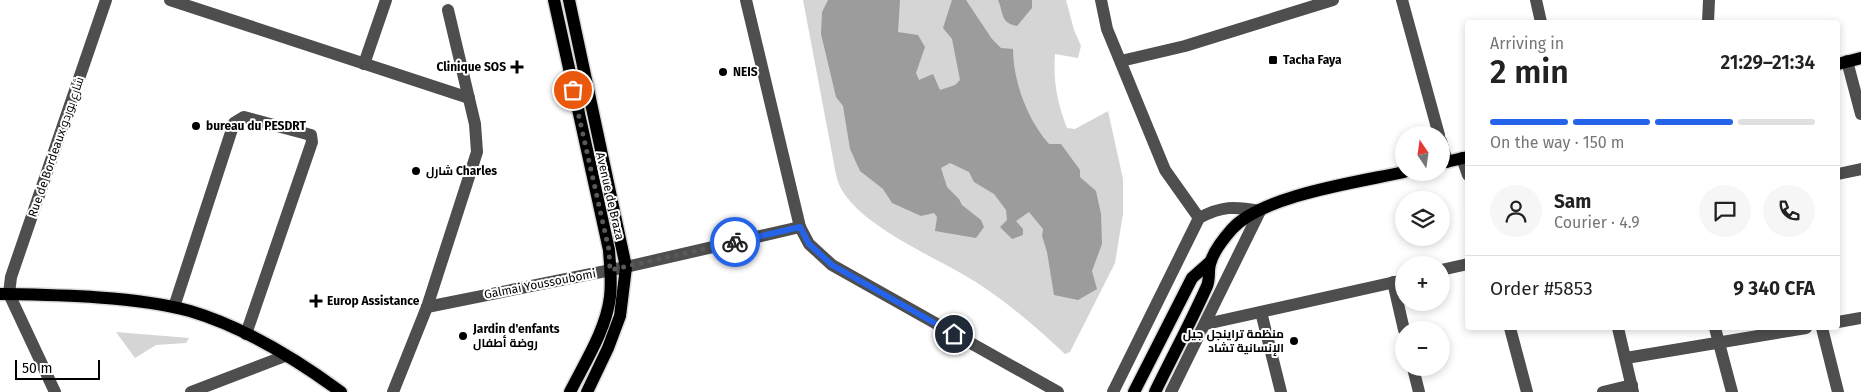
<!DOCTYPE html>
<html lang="en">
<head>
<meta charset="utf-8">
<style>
  :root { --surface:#fff; --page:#f6f6f6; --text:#222; --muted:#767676; --line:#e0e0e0; --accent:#2563eb }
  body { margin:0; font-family:"Fira Sans",Cairo,sans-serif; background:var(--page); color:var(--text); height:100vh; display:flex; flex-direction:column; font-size:19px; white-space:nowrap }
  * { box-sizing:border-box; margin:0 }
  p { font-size:16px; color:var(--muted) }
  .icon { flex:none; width:28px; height:28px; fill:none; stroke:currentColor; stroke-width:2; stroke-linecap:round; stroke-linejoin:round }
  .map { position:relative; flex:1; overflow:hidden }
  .panel { position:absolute; left:1465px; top:20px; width:375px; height:310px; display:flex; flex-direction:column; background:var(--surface); border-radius:5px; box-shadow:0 2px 8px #0003 }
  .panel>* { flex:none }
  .needle { width:32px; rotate:347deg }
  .buttons { position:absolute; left:1395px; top:126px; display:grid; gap:10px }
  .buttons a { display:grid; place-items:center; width:55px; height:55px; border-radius:50%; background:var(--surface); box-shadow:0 2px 8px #0003; font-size:25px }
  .scale { position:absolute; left:15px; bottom:12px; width:85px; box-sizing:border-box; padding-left:5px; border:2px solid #000; border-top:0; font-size:14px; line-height:18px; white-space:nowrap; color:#000; -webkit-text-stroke:4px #fff; paint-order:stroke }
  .pin { position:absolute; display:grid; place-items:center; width:42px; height:42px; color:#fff; margin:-21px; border:2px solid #fff; border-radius:50%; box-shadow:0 1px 5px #0007 }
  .courier { position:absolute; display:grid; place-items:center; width:50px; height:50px; margin:-25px; border:4px solid #2563eb; border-radius:50%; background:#fff; color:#222; box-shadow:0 1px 6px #0007 }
  .headline em { font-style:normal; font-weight:600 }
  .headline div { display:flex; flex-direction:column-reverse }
  .headline { display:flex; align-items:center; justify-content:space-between; height:85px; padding:0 25px }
  h1 { font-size:32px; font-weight:600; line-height:38px }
  .bar { display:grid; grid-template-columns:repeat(4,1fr); gap:8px 5px; align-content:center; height:60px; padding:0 25px }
  .bar i { height:6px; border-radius:4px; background:var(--line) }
  .bar .active { background:var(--accent) }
  .bar p { grid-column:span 4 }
  .line { display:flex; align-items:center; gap:12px; padding:0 25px; border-top:1px solid var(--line) }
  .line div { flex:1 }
  .round { display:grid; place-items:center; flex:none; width:52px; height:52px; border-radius:26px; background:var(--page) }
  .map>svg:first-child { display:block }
</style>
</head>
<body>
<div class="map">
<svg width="1861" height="392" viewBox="0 0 1861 392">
  <rect width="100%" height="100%" fill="#fff"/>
  <g fill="#d5d5d5">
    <path d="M 803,0 L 1066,0 L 1074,30 L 1081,46 L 1078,58 L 1055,54 C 1053,81 1057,102 1067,128 L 1075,129 L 1108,111 L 1123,179 L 1123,214 L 1115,263 L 1070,352 L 1065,354 C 1038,329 1012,306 982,286 C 943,260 873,233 846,196 C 838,186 836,176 834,164 Z"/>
    <path d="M 116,332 L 189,338 L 186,343 L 156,345 L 135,358 Z"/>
  </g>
  <g fill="#9c9c9c">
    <path d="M 828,0 L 900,0 L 898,32 L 918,35 L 925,47 L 916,73 L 919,80 L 933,74 L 940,90 L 955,85 L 960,80 L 952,39 L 943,28 L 952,0 L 966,0 L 992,39 L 1001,48 L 1013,49 C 1013,80 1027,120 1049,144 L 1061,144 L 1080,170 L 1080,177 L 1096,191 L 1101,214 L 1102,244 L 1092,271 L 1097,289 L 1078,300 L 1054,295 L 1047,252 L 1042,236 L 1043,229 L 1029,212 L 1016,221 L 1023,229 L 1023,235 L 1012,239 L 1000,227 L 1007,220 L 1006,210 L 994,194 L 974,182 L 969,172 L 950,163 L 941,168 L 947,187 L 959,199 L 962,205 L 981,220 L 984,227 L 976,238 L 935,231 L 937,217 L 934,213 L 921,216 L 892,203 L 883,189 L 860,171 L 850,149 L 843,106 L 836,97 L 821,34 L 822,12 Z"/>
    <path d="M 998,0 L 1032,0 L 1032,8 L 1017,26 C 1000,23 1004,13 998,0 Z"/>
  </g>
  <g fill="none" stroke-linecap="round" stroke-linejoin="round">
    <defs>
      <g id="major">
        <path d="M 554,0 L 609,250 C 610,266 612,281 610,297 C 606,330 585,362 570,392"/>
        <path d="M 569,0 L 626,267 L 620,316 L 608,348 L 587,392"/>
        <path d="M 1838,64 L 1861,58"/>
        <path d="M 1441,163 L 1468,157"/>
        <path d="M 0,294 C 57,295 136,296 190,311 C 244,327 296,359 341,392"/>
        <path d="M 1134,392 L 1192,278 L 1210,262"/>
        <path d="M 1155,392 C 1172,357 1191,322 1207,286 C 1210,279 1208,271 1210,264 C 1213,252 1224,238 1232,229 C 1263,195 1359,182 1404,172"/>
      </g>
    </defs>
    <use href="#major" stroke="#dbdbdb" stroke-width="15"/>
    <g stroke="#4e4e4e" stroke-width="12">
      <path d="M 170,0 L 469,98"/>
      <path d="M 746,0 L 800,227 L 809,244 L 832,265 L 1058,392"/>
      <path d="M 1101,0 L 1107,29 L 1165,170 L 1199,218"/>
      <path d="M 1402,0 L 1439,135"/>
      <path d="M 1536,0 L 1541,22"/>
      <path d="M 1708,22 L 1709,0"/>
      <path d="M 1121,61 L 1185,46 L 1333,0"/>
      <path d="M 1847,61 L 1861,114"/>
      <path d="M 364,64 L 386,0"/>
      <path d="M 1441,141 L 1447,162"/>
      <path d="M 1462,158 L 1468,175"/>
      <path d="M 1838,174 L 1861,169"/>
      <path d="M 1441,270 L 1468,264"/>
      <path d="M 1393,282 L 1404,330"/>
      <path d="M 174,307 L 234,123 L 244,117 L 311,135 L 312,142 L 246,334"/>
      <path d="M 427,307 L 626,267 L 800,227"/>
      <path d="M 1261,312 L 1281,392"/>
      <path d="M 1838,322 L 1861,318"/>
      <path d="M 1206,324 L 1404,280"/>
      <path d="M 1510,328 L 1527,392"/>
      <path d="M 1618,328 L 1633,392"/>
      <path d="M 1715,328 L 1732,392"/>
      <path d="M 1822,328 L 1838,392"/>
      <path d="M 1626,358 L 1806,328"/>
      <path d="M 1413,368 L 1419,392"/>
      <path d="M 55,392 L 9,294 L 11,277 L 106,0"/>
      <path d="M 191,392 L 285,356"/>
      <path d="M 393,392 L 427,307 L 477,152 L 475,124 L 448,10"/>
      <path d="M 1113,392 L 1199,218 C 1222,206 1234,206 1260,211 L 1171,392"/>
      <path d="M 1603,392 L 1632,385"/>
    </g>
    <use href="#major" stroke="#000" stroke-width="12"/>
  </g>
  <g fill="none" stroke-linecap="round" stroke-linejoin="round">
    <path stroke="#595959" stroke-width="5" stroke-dasharray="0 9" d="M 573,90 L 609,250 L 610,270 L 735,242"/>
    <path stroke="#2563eb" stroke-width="6" d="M 735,242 L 800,227 L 809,244 L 832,265 L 954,334"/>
  </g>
  <g fill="#000" stroke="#fff" stroke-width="2">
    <rect x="1268" y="55" width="10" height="10" rx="2.5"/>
    <path d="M514.5 59.5h5v5h5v5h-5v5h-5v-5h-5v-5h5z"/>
    <circle cx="723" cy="72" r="5"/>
    <circle cx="196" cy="126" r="5"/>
    <circle cx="416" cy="171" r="5"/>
    <path d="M313.5 293.5h5v5h5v5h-5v5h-5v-5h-5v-5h5z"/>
    <circle cx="463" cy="336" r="5"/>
    <circle cx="1294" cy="341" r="5"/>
  </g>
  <g text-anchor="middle" stroke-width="4" stroke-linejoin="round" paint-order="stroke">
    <g font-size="12" font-weight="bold" fill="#000" stroke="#fff" text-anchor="start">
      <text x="1283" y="64">Tacha Faya</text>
      <text x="506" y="71" text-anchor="end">Clinique SOS</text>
      <text x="733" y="76">NEIS</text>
      <text x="206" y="130">bureau du PESDRT</text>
      <text x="426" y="175">شارل Charles</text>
      <text x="327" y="305">Europ Assistance</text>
      <text x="473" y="333">Jardin d'enfants<tspan x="473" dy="14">روضة أطفال</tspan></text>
      <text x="1284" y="338" text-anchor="end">منظمة تراينجل جيل<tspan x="1284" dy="14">الإنسانية تشاد</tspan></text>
    </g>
    <g font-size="12" fill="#000" stroke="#fff">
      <text transform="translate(56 147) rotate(-71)" y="4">Rue de Bordeaux شارع بوردو</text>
      <text transform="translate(610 196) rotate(77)" y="4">Avenue de Braza</text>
      <text transform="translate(540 284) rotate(-11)" y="4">Galmai Youssoubomi</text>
    </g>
  </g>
</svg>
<div class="buttons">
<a><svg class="needle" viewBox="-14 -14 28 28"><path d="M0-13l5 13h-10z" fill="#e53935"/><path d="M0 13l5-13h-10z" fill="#767676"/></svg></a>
<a><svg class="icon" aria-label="layers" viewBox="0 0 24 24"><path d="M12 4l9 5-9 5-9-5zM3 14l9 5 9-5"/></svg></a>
<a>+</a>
<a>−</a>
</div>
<div class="scale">50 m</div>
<div class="pin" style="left:573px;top:90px;background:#ea580c"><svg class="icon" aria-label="bag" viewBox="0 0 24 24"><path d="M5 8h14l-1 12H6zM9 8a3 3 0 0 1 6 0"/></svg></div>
<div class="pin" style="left:954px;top:334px;background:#1f2937"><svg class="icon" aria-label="home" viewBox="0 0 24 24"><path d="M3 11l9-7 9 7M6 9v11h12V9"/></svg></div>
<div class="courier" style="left:735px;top:242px"><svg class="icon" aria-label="bike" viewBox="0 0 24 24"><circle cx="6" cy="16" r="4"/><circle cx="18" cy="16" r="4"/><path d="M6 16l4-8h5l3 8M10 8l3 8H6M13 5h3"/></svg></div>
<section class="panel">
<div class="headline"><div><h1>2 min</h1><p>Arriving in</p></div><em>21:29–21:34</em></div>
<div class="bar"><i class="active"></i><i class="active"></i><i class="active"></i><i></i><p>On the way · 150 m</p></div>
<div class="line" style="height:90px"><a class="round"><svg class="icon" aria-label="person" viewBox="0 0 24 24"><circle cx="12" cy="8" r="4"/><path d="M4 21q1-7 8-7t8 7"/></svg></a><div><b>Sam</b><p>Courier · 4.9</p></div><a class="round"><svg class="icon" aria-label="chat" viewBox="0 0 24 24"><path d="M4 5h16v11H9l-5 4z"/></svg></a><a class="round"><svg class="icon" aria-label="phone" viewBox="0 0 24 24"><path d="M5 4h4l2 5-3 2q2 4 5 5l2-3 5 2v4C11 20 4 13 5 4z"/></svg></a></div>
<div class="line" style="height:65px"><div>Order #5853</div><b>9 340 CFA</b></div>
</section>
</div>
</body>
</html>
